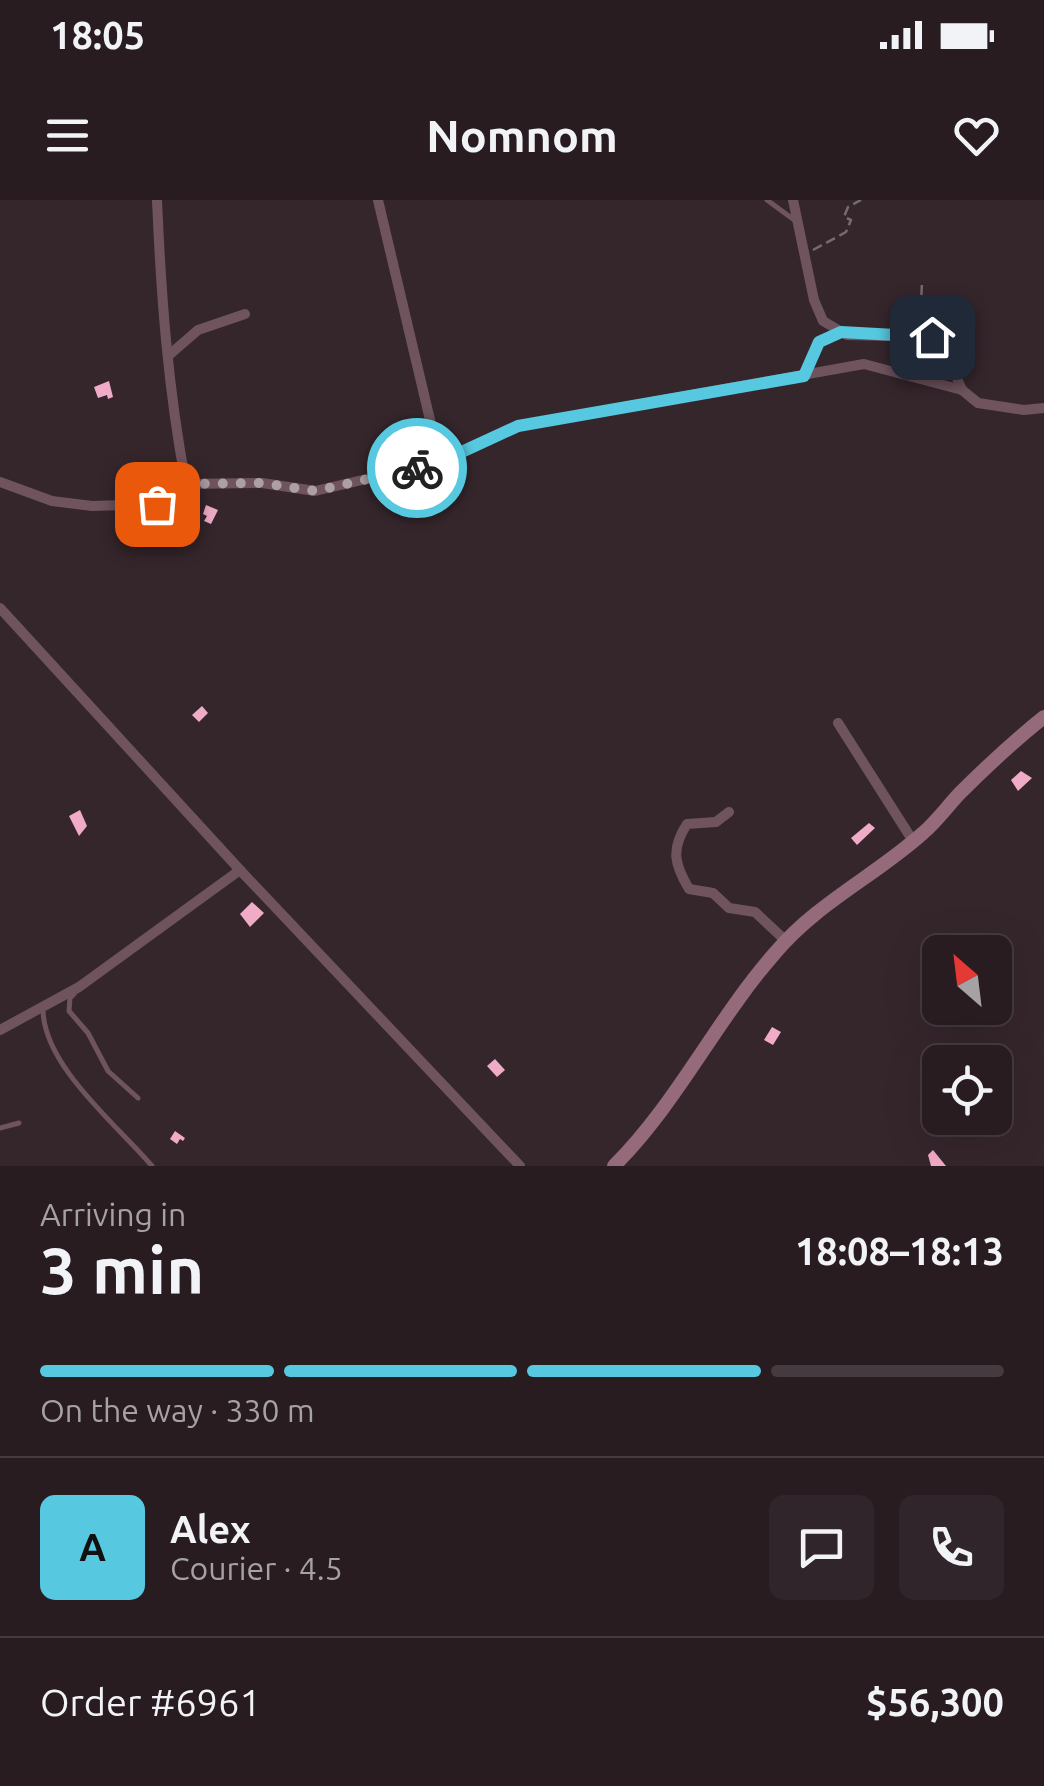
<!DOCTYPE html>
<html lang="en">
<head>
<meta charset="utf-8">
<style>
  :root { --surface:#281c21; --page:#30252a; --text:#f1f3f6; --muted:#a5a1a5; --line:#443a3f; --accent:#56c9e0 }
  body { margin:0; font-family:Ubuntu,sans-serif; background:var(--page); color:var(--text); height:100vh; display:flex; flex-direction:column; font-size:38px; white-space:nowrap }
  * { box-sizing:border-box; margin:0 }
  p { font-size:32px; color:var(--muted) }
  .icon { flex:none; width:55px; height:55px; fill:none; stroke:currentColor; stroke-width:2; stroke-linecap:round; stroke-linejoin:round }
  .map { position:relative; height:966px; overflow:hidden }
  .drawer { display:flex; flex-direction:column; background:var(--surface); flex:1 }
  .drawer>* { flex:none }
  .needle { width:65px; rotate:332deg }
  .buttons { position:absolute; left:922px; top:735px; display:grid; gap:20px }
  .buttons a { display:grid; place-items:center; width:90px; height:90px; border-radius:15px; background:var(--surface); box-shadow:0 10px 40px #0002,0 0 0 2px var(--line); font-size:50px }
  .pin { position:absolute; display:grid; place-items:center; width:85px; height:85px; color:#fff; margin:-42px; border-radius:20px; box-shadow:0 5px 15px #0006 }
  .courier { position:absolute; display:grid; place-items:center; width:100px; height:100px; margin:-50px; border:8px solid #56c9e0; border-radius:50%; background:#fff; color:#222; box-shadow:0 2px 12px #0007 }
  .head em { font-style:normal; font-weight:700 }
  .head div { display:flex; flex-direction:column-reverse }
  .head { display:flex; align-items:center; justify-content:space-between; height:170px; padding:0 40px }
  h1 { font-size:65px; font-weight:700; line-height:75px }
  .bar { display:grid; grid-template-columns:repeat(4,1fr); gap:15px 10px; align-content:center; height:120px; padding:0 40px }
  .bar i { height:12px; border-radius:8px; background:var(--line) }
  .bar .selected { background:var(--accent) }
  .bar p { grid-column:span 4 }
  .line { display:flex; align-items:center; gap:25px; padding:0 40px; border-top:2px solid var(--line) }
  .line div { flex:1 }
  .round { display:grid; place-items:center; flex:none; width:105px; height:105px; border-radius:15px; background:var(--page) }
  .status { display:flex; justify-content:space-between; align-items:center; height:70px; padding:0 50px; background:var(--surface); direction:ltr }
  .status svg { height:28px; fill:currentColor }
  header { display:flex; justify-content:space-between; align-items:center; height:130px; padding:0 40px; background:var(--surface); font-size:45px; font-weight:700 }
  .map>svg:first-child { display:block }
</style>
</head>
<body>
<div class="status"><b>18:05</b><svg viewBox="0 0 49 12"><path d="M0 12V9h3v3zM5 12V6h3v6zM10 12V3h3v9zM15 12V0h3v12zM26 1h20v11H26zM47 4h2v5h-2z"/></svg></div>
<header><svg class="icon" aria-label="menu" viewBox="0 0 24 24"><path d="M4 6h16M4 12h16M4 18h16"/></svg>Nomnom<svg class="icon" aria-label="heart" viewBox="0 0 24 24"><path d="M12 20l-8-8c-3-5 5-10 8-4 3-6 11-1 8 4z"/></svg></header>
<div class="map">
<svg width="1044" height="966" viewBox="0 0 1044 966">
  <rect width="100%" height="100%" fill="#35262c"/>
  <g fill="#f0abc6">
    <path d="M 109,181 L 113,197 L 108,199 L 107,195 L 98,198 L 94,187 Z"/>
    <path d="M 206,305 L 218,310 L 211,324 L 204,321 L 207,316 L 203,314 Z"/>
    <path d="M 202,506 L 208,513 L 199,522 L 192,515 Z"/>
    <path d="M 1021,571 L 1032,578 L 1018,591 L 1011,580 Z"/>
    <path d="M 80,610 L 87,626 L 79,636 L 69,616 Z"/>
    <path d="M 869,623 L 875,628 L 857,645 L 851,638 Z"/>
    <path d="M 252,702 L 264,713 L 250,727 L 240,714 Z"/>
    <path d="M 772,827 L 781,832 L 773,845 L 764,840 Z"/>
    <path d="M 495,859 L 505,870 L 497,877 L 487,866 Z"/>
    <path d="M 175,931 L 185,938 L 183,941 L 180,939 L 177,944 L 170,939 Z"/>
    <path d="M 933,950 L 946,966 L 931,966 L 928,955 Z"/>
  </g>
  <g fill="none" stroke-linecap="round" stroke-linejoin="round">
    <g stroke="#786b70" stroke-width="2.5" stroke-dasharray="10 5" stroke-linecap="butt">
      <path d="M 813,50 L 846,32 L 851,20 L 844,17 L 848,7 L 861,0"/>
      <path d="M 920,125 L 922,82"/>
    </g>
    <g stroke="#6f545e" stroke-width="5">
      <path d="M 767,0 L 797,22"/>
      <path d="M 74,794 L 70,798 L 69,811 L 88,833 L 108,871 L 138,898"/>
      <path d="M 43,809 C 43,865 116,924 152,966"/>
      <path d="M 0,928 L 19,923"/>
    </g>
    <g stroke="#6f545e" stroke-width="10">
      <path d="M 157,0 C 161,95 168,190 186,284"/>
      <path d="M 378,0 L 440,262"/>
      <path d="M 793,0 L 814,100 L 823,121 L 847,135 L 932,137 L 941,141 L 962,190"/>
      <path d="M 168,156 L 198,130 L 245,114"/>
      <path d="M 804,175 L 819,142 L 841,133"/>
      <path d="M 0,282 L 52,301 L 92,306 L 157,304 L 186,284 L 262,283 L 315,291 L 440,262 L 518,226 L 864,164 L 962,190 L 978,203 L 1024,210 L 1044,208"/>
      <path d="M 0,408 L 240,670 L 520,966"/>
      <path d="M 838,523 L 913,641"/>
      <path d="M 729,612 L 716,622 L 687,624 C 670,650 675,665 689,689 L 713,693 L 729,708 L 755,712 L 786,741"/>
      <path d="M 0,830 L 79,787 L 240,670"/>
    </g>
    <path stroke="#956a7a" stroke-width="14" d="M 614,966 C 678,902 716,820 775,753 C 817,703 875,676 923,633 C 936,622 947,607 959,594 C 986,567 1014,541 1044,517"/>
  </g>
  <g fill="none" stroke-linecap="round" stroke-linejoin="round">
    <path stroke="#aca0a4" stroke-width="10" stroke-dasharray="0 18" d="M 157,304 L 186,284 L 262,283 L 315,291 L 417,268"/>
    <path stroke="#56c9e0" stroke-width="12" d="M 417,268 L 440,262 L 518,226 L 804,176 L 819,142 L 841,132 L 932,137"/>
  </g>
</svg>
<div class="buttons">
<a><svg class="needle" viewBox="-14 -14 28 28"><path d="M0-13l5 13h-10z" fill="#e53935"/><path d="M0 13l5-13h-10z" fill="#a5a1a5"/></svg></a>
<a><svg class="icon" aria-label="locate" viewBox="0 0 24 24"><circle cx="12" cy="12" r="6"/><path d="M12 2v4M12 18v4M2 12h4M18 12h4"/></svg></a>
</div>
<div class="pin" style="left:157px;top:304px;background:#ea580c"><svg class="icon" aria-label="bag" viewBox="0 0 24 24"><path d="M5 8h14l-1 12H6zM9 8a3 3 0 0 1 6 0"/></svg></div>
<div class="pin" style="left:932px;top:137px;background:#1f2937"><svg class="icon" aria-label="home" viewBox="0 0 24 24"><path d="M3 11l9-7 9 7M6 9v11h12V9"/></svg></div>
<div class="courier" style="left:417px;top:268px"><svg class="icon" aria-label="bike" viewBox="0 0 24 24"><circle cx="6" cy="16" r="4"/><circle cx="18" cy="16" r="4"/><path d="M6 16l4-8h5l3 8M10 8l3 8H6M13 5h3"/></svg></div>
</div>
<section class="drawer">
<div class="head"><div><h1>3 min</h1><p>Arriving in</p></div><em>18:08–18:13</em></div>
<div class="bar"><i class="selected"></i><i class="selected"></i><i class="selected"></i><i></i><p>On the way · 330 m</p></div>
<div class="line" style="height:180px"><b class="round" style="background:var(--accent);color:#111">A</b><div><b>Alex</b><p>Courier · 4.5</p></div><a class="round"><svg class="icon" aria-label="chat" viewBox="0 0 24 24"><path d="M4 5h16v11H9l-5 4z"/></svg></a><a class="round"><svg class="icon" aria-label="phone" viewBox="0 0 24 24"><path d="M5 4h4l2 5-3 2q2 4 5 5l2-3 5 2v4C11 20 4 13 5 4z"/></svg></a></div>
<div class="line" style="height:130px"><div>Order #6961</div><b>$56,300</b></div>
</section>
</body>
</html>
